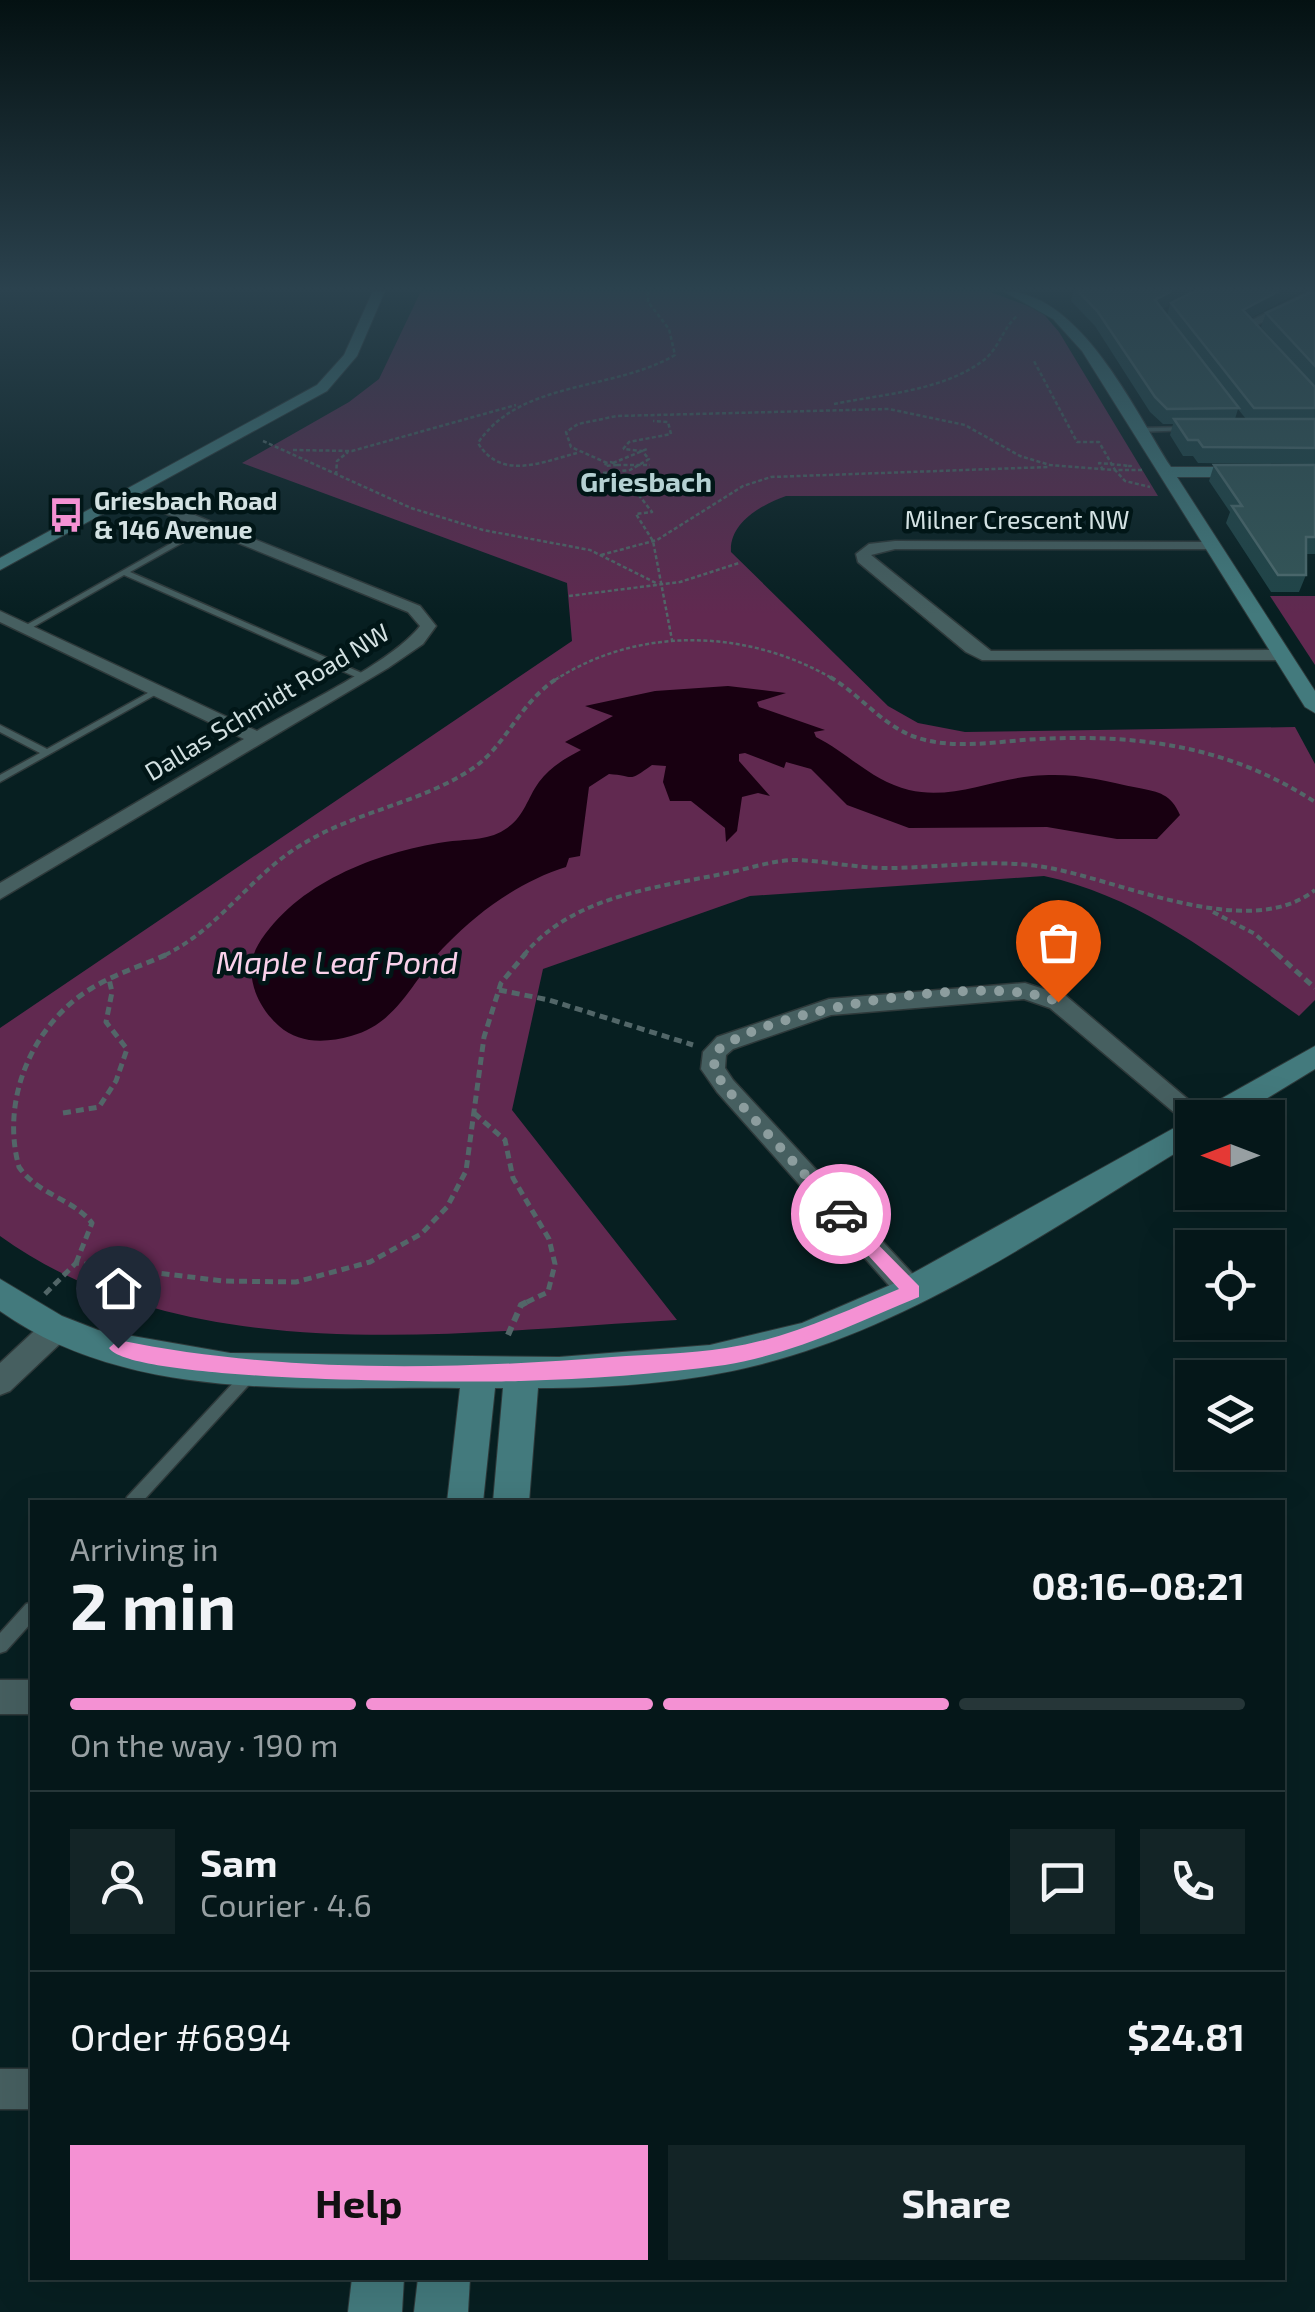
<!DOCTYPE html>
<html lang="en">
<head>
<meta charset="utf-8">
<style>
  :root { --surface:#051719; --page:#132426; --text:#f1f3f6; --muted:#979fa2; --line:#263638; --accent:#f491d3 }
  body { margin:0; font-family:"Exo 2",sans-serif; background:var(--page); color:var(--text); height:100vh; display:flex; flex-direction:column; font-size:38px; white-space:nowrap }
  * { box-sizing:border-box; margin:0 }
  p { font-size:32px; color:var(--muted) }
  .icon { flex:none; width:55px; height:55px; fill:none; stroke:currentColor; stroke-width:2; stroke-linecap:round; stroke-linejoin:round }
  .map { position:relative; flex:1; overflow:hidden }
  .drawer { position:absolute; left:30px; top:1500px; width:1255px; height:780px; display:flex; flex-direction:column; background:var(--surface); border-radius:0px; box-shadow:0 10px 40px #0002,0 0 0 2px var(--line) }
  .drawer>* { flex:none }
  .needle { width:65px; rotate:270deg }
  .controls { position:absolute; left:1175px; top:1100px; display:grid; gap:20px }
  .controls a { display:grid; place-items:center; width:110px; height:110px; border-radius:0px; background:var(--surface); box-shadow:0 10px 40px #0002,0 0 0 2px var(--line); font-size:50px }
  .pin { position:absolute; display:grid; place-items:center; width:85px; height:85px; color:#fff; margin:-102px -42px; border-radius:50% 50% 50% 0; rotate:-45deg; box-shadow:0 0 10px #0007 }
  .pin .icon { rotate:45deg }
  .courier { position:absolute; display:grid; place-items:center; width:100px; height:100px; margin:-50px; border:8px solid #f491d3; border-radius:50%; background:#fff; color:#222; box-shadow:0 2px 12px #0007 }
  .head em { font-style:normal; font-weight:700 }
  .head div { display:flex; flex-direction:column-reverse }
  .head { display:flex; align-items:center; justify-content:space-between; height:170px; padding:0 40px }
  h1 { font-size:65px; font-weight:700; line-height:75px }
  .bar { display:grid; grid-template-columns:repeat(4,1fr); gap:15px 10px; align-content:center; height:120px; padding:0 40px }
  .bar i { height:12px; border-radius:8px; background:var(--line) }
  .bar .selected { background:var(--accent) }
  .bar p { grid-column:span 4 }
  .line { display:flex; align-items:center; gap:25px; padding:0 40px; border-top:2px solid var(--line) }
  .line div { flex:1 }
  .round { display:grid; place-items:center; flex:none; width:105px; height:105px; border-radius:0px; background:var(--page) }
  .cta { display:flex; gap:20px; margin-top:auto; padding:20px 40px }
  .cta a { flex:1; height:115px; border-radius:0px; background:var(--accent); color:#111; font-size:40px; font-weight:700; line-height:115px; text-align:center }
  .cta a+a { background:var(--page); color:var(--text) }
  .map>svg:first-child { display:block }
</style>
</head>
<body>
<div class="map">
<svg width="1315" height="2312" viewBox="0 0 1315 2312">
  <rect width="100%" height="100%" fill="#071f21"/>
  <g fill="#612950">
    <path d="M 421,291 L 988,291 L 1041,311 L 1059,332 L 1158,496 L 786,496 C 761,505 729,523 731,552 L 888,706 L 918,723 L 965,732 L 1295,727 L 1315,764 L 1315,1000 L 1299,1016 C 1219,960 1142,897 1044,876 L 750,896 L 543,969 L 512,1110 L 677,1320 C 457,1332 189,1372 0,1236 L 0,1028 L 572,641 L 567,583 L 242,463 L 349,402 L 379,379 Z"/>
    <path d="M 1270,596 L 1315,596 L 1315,665 Z"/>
  </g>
  <path fill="#180011" d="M 728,686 L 786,693 L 757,702 L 759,707 L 825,730 L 814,732 L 816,737 C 848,753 872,781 909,790 C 951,800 991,780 1032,776 C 1075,772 1099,780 1139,788 C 1159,792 1171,794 1180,815 L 1157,839 L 1117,839 L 1047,827 L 909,828 L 847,805 L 811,769 L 786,762 L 784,768 L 745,753 L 739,754 L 739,761 L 770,796 L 758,793 L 742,797 L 737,831 L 726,842 L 725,828 L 691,801 L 670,801 L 663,782 L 666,766 L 652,765 C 627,783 636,776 609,774 L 589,787 L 580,856 L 569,858 L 566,867 C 521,881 480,910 447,944 C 413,977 400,1023 351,1036 C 326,1043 299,1044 279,1026 C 257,1007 242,972 258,945 C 296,883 375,853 445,842 C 465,839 487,841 504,830 C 525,817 526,800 539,782 C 550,767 566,758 581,750 L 565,742 L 613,716 L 585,706 L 655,691 Z"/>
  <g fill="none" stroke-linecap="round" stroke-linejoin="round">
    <defs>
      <g id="lane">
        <path d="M 1188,427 L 1190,430 L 1138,432 L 1135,430 L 1138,428 Z"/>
        <path d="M 207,523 L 211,525 L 210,527 L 130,572 L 364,674 L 364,678 L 358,678 L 124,575 L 28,630 L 21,628 Z"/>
        <path d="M 155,689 L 162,691 L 0,782 L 0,775 L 40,753 L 0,732 L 0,725 L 47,749 Z"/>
        <path d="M 252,1366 L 257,1368 L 259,1372 L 257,1376 L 142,1502 L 125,1502 L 127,1497 L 247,1368 Z"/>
        <path d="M 32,1602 L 32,1622 L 6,1651 L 0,1653 L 0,1633 L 26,1604 Z"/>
      </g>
      <g id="street">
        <path d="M 1310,291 L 1315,291 L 1315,297 L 1255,326 L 1269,347 L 1261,347 L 1242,325 Z"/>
        <path d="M 125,491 L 135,491 L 420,606 L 436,626 L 423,644 L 388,668 L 0,899 L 0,883 L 244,739 L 0,622 L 0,611 L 257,731 C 299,706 393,662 420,626 L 408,612 L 125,497 Z"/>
        <path d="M 895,541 L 1216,542 L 1218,545 L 1211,549 L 895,549 L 871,555 L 991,651 L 1282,650 L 1290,655 L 1282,660 L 982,660 L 966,652 L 858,562 L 856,554 L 869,544 Z"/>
        <path d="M 1025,983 L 1066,996 L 1210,1118 L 1192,1118 L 1192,1126 L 1189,1125 L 1050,1008 L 1024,999 L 831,1015 L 733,1049 L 726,1055 L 725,1068 L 733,1080 L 922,1284 L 926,1292 L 922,1300 L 912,1304 L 902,1300 L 717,1092 L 701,1069 L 703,1052 L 717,1037 L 829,999 Z"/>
        <path d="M 56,1317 L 66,1320 L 70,1329 L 66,1338 L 10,1391 L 0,1395 L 0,1363 L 46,1320 Z"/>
        <rect x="0" y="1680" width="32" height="34"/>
        <rect x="0" y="2069" width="32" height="40"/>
      </g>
      <g id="secondary">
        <path d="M 373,291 L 385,291 L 357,356 L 327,391 L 0,570 L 0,558 L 317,385 L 344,355 Z"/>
        <path d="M 1003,291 C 1080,291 1134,410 1171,467 L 1315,467 L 1315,477 L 1177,477 L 1315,691 L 1315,713 L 1305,707 L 1082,351 L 1053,319 Z"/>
        <path d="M 1315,1046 L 1315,1069 L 1235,1118 L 1197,1118 L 1201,1110 Z"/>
        <path d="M 1192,1118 L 1192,1143 C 1055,1226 916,1325 758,1365 C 687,1383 612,1388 538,1388 L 529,1502 L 493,1502 L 503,1388 L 495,1388 L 483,1502 L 447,1502 L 460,1388 C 307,1386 131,1404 0,1311 L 0,1279 L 62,1316 L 98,1330 L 230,1353 L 559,1357 L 710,1345 L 802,1323 L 895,1283 Z"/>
        <path d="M 352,2278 L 404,2278 L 402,2312 L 348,2312 Z"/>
        <path d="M 418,2278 L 470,2278 L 468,2312 L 414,2312 Z"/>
      </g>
    </defs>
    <use href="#lane" stroke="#2e393a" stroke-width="3"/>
    <use href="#street" stroke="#2e393a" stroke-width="3"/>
    <use href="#secondary" stroke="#2e393a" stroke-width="2"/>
    <g stroke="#526668" stroke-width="2.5" stroke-dasharray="4 2.5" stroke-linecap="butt">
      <path d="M 834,404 C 883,394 943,391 984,360 C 999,348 1003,328 1017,316"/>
      <path d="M 263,441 L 411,508 L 483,530 L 590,550 L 658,584"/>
      <path d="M 623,449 L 629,442 L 671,434 L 668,422 L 653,421"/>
      <path d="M 293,450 L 352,451 L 516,405"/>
      <path d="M 577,453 C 542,462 501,481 478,443 C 520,380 614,391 675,355 L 669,329 L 648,302 L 648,291"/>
      <path d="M 611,462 L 617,465 L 605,466 L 606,463 Z"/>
      <path d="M 607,463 L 571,447 L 566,432 L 578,424 L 617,416 L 889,409 L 965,425 L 1020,456 L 1050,465 L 1115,470 L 1099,442 L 1077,442 L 1034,361"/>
      <path d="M 613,463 L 647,449"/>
      <path d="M 617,465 L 650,465"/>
      <path d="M 1103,470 L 1099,463 L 1131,466 L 1125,466"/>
      <path d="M 1142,470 L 1115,470 L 1125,481 L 1150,487"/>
      <path d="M 603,473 L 630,470 L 649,459 L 642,451 L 623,449"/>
      <path d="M 625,474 L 649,489"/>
      <path d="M 336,475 L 337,461 L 348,452"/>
      <path d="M 649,489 L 638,494 L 652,512 L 636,514 L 653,541 L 672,640"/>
      <path d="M 601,555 L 657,540 L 743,486 L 771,477 L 1048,467"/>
      <path d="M 569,596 L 680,582 L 739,563"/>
      <path d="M 555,680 C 640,625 749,629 835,680"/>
    </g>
    <g stroke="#526668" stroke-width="4" stroke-dasharray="6 4" stroke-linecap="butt">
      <path d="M 830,677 C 861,695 883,727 918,738 C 957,750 998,741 1039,739 C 1139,734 1229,746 1315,802"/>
      <path d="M 1213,912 L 1255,934 L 1278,955"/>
      <path d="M 165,955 C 219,929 250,876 301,845 C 355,811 426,802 476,766 C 509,741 519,703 559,677"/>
      <path d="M 524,955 C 571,897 653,888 722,874 C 745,870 772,860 796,860 C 826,861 857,868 887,868 C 937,868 987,859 1038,866 C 1116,877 1246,944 1315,890"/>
    </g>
    <g stroke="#526668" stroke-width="5" stroke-dasharray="8 5" stroke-linecap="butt">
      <path d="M 1276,953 L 1315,988"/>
      <path d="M 499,990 L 549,1000 L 693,1045"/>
      <path d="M 63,1113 L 99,1107 L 116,1081 L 127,1049 L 106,1022 L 112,992 L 109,979"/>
      <path d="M 474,1113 L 505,1140 L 513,1178 L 549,1239 L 555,1264 L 548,1292 L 521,1305"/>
      <path d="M 76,1263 L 92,1223 C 72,1198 38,1195 19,1167 C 0,1099 33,1023 92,988 C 117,973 144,965 170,953"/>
      <path d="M 45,1294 L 76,1263 L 223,1281 L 296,1282 L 370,1262 L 421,1234 L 447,1207 L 466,1171 L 484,1037 L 501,983 L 526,953"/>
    </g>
    <path stroke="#526668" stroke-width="6" stroke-dasharray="9 6" stroke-linecap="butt" d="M 508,1335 L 521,1305 L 527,1302"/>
    <use href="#lane" fill="#465f60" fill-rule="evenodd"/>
    <use href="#street" fill="#465f60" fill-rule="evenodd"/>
    <use href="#secondary" fill="#437a7d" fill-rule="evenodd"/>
  </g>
  <g fill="#204548" fill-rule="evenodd">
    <path d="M 1073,291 L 1301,291 L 1250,318 L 1315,387 L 1315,464 L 1198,463 L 1193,456 L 1183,456 L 1170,435 L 1173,424 L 1163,424 L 1150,412 L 1095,326 L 1071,301 ZM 1170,304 L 1167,316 L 1162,309 ZM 1238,409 L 1246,419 L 1235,419 Z"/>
    <path d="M 1315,294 L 1315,387 L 1261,327 L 1266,313 Z"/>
    <path d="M 1214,465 L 1315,465 L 1315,554 L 1306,554 L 1306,575 L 1299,592 L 1271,592 L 1226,523 L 1230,512 L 1209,481 Z"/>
  </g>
  <g fill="#0e2f31">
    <path d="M 1172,291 L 1195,291 L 1151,314 L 1155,300 Z"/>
    <path d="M 1279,291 L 1301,291 L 1238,324 L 1243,310 Z"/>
  </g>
  <g fill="#345658" stroke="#4d6b6e" stroke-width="2.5">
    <path d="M 1078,291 L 1172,291 L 1155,300 L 1239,408 L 1167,409 L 1155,397 L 1098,312 Z"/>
    <path d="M 1195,291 L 1279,291 L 1243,310 L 1315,387 L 1315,408 L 1254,408 L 1171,303 Z"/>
    <path d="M 1311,292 L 1315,294 L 1315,366 L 1266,313 Z"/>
    <path d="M 1174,419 L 1315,419 L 1315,448 L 1203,447 L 1198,440 L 1188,440 Z"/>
    <path d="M 1214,465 L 1315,465 L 1315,537 L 1306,537 L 1306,575 L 1278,575 L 1232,506 L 1242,506 Z"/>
  </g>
  <linearGradient id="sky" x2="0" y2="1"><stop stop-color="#041112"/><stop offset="0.47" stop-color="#2b424e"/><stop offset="1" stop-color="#2b424e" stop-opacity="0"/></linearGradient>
  <rect width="1315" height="615" fill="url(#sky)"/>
  <path fill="#f491d3" d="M 841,1207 L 919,1286 L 919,1297 C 856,1323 793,1354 725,1365 C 659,1374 588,1379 521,1381 C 466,1383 131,1382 109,1348 L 118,1340 C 278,1373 450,1370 612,1357 C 650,1354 689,1354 726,1348 C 787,1339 843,1312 899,1289 L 835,1219 L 833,1214 Z"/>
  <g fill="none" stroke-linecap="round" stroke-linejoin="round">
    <path stroke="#8c9d9e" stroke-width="10" stroke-dasharray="0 18" d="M 841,1214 L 724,1086 L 714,1069 L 715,1052 C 769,1007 998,972 1058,1002"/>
  </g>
  <defs>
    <symbol id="bus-bare" viewBox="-9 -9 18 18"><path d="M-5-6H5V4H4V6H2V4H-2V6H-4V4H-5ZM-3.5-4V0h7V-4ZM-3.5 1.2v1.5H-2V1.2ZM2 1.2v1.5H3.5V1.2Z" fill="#f491d3" stroke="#011617" stroke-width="2.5" paint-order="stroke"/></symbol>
  </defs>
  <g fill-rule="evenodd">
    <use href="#bus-bare" x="41" y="490" width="50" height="50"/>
  </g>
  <g text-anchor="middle" stroke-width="9" stroke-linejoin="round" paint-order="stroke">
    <g font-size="25" font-weight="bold" fill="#d3e1e2" stroke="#011617" text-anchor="start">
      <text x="94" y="510">Griesbach Road<tspan x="94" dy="29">&amp; 146 Avenue</tspan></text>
    </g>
    <g font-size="25" fill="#d3e1e2" stroke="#011617">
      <text x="1017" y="529">Milner Crescent NW</text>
      <text transform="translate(267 702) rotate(-31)" y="9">Dallas Schmidt Road NW</text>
    </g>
    <g font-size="28" font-weight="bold" fill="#b5d1d3" stroke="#011617">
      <text x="646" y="492">Griesbach</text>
    </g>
    <g font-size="32" font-style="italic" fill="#f9d1ea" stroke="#011617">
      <text x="337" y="974">Maple Leaf Pond</text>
    </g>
  </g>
</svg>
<div class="controls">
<a><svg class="needle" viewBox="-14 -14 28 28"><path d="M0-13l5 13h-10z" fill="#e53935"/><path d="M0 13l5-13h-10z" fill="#979fa2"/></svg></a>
<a><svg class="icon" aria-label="locate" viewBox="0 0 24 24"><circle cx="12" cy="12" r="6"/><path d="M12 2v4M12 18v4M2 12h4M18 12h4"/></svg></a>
<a><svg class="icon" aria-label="layers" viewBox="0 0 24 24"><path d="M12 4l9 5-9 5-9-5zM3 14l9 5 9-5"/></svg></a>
</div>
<div class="pin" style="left:1058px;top:1002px;background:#ea580c"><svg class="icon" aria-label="bag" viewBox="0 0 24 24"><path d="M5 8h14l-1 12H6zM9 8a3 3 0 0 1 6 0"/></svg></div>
<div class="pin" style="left:118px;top:1348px;background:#1f2937"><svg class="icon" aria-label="home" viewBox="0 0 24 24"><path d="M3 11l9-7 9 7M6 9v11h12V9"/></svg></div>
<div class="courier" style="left:841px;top:1214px"><svg class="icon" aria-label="car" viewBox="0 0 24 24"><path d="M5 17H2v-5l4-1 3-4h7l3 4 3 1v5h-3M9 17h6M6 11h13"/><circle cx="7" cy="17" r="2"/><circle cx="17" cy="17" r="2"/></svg></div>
<section class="drawer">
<div class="head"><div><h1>2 min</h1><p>Arriving in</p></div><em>08:16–08:21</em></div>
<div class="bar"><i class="selected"></i><i class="selected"></i><i class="selected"></i><i></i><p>On the way · 190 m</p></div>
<div class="line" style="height:180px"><a class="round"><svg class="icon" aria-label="person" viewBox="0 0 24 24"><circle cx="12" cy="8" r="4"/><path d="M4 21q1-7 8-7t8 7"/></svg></a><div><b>Sam</b><p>Courier · 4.6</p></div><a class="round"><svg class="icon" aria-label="chat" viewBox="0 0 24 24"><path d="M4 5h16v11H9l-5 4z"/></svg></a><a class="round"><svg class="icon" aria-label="phone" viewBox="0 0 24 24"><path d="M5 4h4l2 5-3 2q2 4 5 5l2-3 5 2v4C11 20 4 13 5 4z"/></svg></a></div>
<div class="line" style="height:130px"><div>Order #6894</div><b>$24.81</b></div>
<div class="cta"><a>Help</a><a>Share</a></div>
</section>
</div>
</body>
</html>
